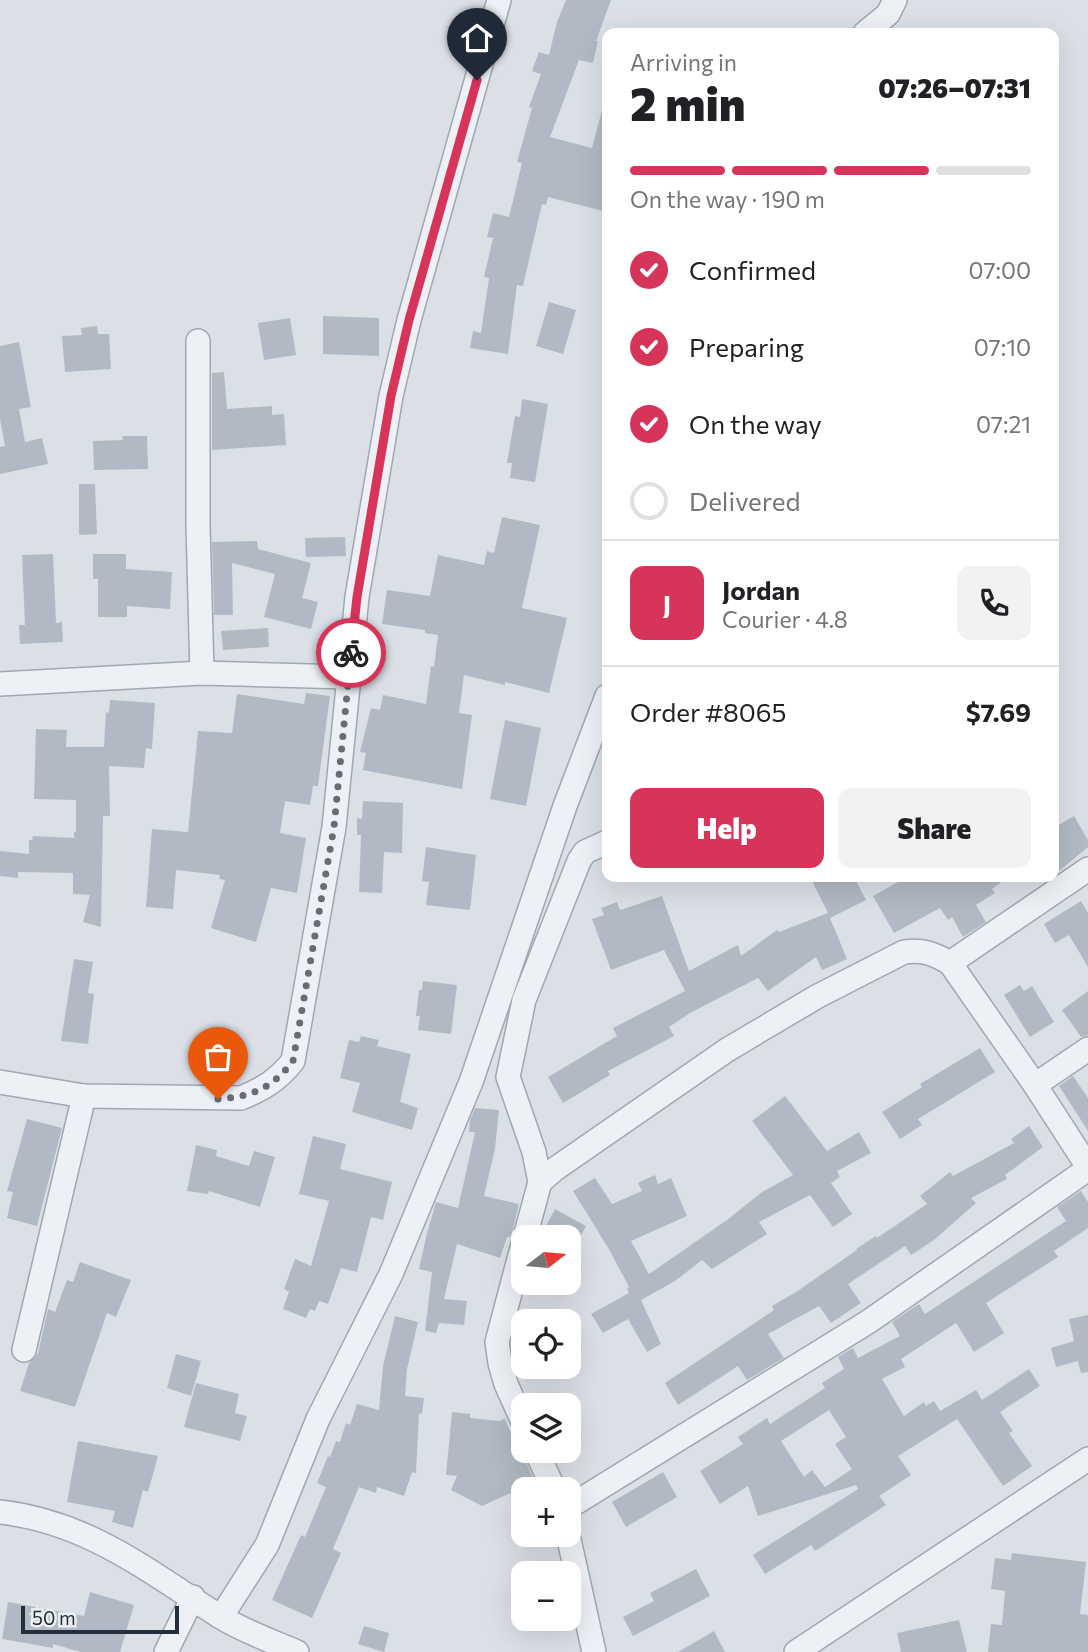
<!DOCTYPE html>
<html lang="en">
<head>
<meta charset="utf-8">
<style>
  :root { --surface:#fff; --page:#f2f2f2; --text:#202124; --muted:#757577; --line:#e0e0e0; --accent:#d7345a }
  body { margin:0; font-family:Commissioner,sans-serif; background:var(--page); color:var(--text); height:100vh; display:flex; flex-direction:column; font-size:26px; white-space:nowrap }
  * { box-sizing:border-box; margin:0 }
  p { font-size:23px; color:var(--muted) }
  .icon { flex:none; width:38px; height:38px; fill:none; stroke:currentColor; stroke-width:2; stroke-linecap:round; stroke-linejoin:round }
  .map { position:relative; flex:1; overflow:hidden }
  .details { position:absolute; left:602px; top:28px; width:457px; height:854px; display:flex; flex-direction:column; background:var(--surface); border-radius:14px; box-shadow:0 7px 28px #0002 }
  .details>* { flex:none }
  .needle { width:46px; rotate:74deg }
  .tools { position:absolute; left:511px; top:1225px; display:grid; gap:14px }
  .tools a { display:grid; place-items:center; width:70px; height:70px; border-radius:14px; background:var(--surface); box-shadow:0 7px 28px #0002; font-size:35px }
  .scale { position:absolute; left:21px; bottom:18px; width:158px; box-sizing:border-box; padding-left:7px; border:4px solid #242f3d; border-top:0; font-size:19px; line-height:24px; white-space:nowrap; color:#242f3d; -webkit-text-stroke:5px #eaeff4; paint-order:stroke }
  .pin { position:absolute; display:grid; place-items:center; width:60px; height:60px; color:#fff; margin:-72px -30px; border-radius:50% 50% 50% 0; rotate:-45deg; box-shadow:0 0 7px #0007 }
  .pin .icon { rotate:45deg }
  .courier { position:absolute; display:grid; place-items:center; width:70px; height:70px; margin:-35px; border:5px solid #d7345a; border-radius:50%; background:#fff; color:#222; box-shadow:0 2px 9px #0007 }
  .summary em { font-style:normal; font-weight:800 }
  .summary div { display:flex; flex-direction:column-reverse }
  .summary { display:flex; align-items:center; justify-content:space-between; height:119px; padding:0 28px }
  h1 { font-size:46px; font-weight:800; line-height:52px }
  .bar { display:grid; grid-template-columns:repeat(4,1fr); gap:10px 7px; align-content:center; height:84px; padding:0 28px }
  .bar i { height:9px; border-radius:5px; background:var(--line) }
  .bar .on { background:var(--accent) }
  .bar p { grid-column:span 4 }
  .line { display:flex; align-items:center; gap:18px; padding:0 28px; border-top:2px solid var(--line) }
  .line div { flex:1 }
  .round { display:grid; place-items:center; flex:none; width:74px; height:74px; border-radius:14px; background:var(--page) }
  ol { padding:0 28px; list-style:none }
  li { display:flex; align-items:center; gap:21px; height:77px }
  li p { margin-inline-start:auto }
  li .icon { padding:7px; border-radius:50%; background:var(--accent); color:#fff; stroke-width:4 }
  li:last-child { color:var(--muted) }
  li i { width:38px; height:38px; border:4px solid var(--line); border-radius:50% }
  .button { display:flex; gap:14px; margin-top:auto; padding:14px 28px }
  .button a { flex:1; height:80px; border-radius:14px; background:var(--accent); color:#fff; font-size:28px; font-weight:800; line-height:80px; text-align:center }
  .button a+a { background:var(--page); color:var(--text) }
  .map>svg:first-child { display:block }
</style>
</head>
<body>
<div class="map">
<svg width="1088" height="1652" viewBox="0 0 1088 1652">
  <rect width="100%" height="100%" fill="#dbe0e7"/>
  <g fill="#b1bac4" fill-rule="evenodd">
    <path d="M 566,0 L 611,0 L 596,41 L 598,41 L 593,63 L 579,60 L 550,137 L 592,148 L 602,110 L 607,111 L 607,212 L 548,197 L 546,205 L 542,204 L 523,286 L 517,285 L 508,354 L 470,348 L 473,331 L 481,333 L 489,278 L 484,277 L 493,238 L 487,237 L 493,213 L 509,217 L 522,163 L 517,162 L 532,108 L 529,107 L 541,74 L 532,71 L 539,52 L 549,55 L 557,22 Z"/>
    <path d="M 549,302 L 576,310 L 563,354 L 536,346 Z"/>
    <path d="M 323,316 L 379,318 L 379,356 L 323,354 Z"/>
    <path d="M 290,318 L 296,355 L 264,360 L 258,323 Z"/>
    <path d="M 97,326 L 98,334 L 109,334 L 111,369 L 65,372 L 62,336 L 82,335 L 81,328 Z"/>
    <path d="M 19,342 L 31,407 L 19,409 L 25,442 L 42,438 L 48,464 L 0,474 L 0,447 L 5,446 L 0,419 L 0,346 Z"/>
    <path d="M 224,372 L 227,409 L 272,406 L 272,415 L 284,414 L 286,445 L 212,450 L 212,373 Z"/>
    <path d="M 522,399 L 548,404 L 535,482 L 510,478 L 512,463 L 507,463 L 515,416 L 520,417 Z"/>
    <path d="M 122,436 L 147,436 L 148,469 L 94,470 L 93,441 L 123,440 Z"/>
    <path d="M 79,484 L 95,484 L 97,534 L 79,535 Z"/>
    <path d="M 502,517 L 540,525 L 522,608 L 567,618 L 549,693 L 505,682 L 505,685 L 464,675 L 459,713 L 472,715 L 462,789 L 363,770 L 366,753 L 360,752 L 371,708 L 380,710 L 383,695 L 426,704 L 431,666 L 434,667 L 438,635 L 425,633 L 425,630 L 382,624 L 387,590 L 430,596 L 438,555 L 484,565 L 487,551 L 494,553 Z"/>
    <path d="M 345,537 L 346,556 L 306,557 L 305,538 Z"/>
    <path d="M 257,541 L 258,549 L 311,563 L 302,598 L 318,602 L 311,629 L 264,617 L 275,574 L 232,563 L 233,615 L 214,615 L 212,542 Z"/>
    <path d="M 53,554 L 56,623 L 62,622 L 63,642 L 20,644 L 19,625 L 25,625 L 22,555 Z"/>
    <path d="M 93,554 L 126,554 L 126,569 L 172,572 L 170,609 L 127,606 L 127,617 L 98,617 L 98,579 L 93,579 Z"/>
    <path d="M 268,628 L 269,647 L 223,650 L 221,631 Z"/>
    <path d="M 306,693 L 330,696 L 318,786 L 313,786 L 310,805 L 285,801 L 280,833 L 306,838 L 297,893 L 271,888 L 256,942 L 211,928 L 225,880 L 219,879 L 220,875 L 176,870 L 173,909 L 146,907 L 152,829 L 188,832 L 198,731 L 232,733 L 237,694 L 304,704 Z"/>
    <path d="M 110,700 L 155,703 L 152,749 L 146,748 L 144,768 L 109,766 L 110,816 L 103,816 L 101,927 L 83,922 L 90,895 L 73,894 L 73,873 L 18,872 L 18,878 L 0,876 L 0,851 L 29,854 L 29,840 L 32,840 L 33,836 L 74,838 L 74,832 L 76,832 L 76,800 L 34,799 L 36,729 L 67,730 L 66,747 L 104,747 L 106,712 L 109,713 Z"/>
    <path d="M 505,720 L 541,728 L 526,806 L 490,799 Z"/>
    <path d="M 363,801 L 403,803 L 402,853 L 384,852 L 382,893 L 359,892 L 361,835 L 357,835 L 357,818 L 362,819 Z"/>
    <path d="M 1074,816 L 1088,840 L 1088,847 L 1054,875 L 1054,828 Z"/>
    <path d="M 426,847 L 476,855 L 470,910 L 426,905 L 429,882 L 422,881 Z"/>
    <path d="M 810,877 L 854,877 L 866,900 L 830,918 L 847,959 L 822,970 L 816,957 L 768,991 L 758,978 L 690,1013 L 669,1027 L 674,1036 L 608,1071 L 610,1075 L 563,1103 L 548,1077 L 617,1036 L 613,1028 L 685,991 L 664,950 L 611,970 L 592,919 L 604,915 L 601,908 L 617,902 L 620,910 L 662,896 L 689,971 L 738,945 L 741,956 L 777,930 L 779,932 L 828,913 Z"/>
    <path d="M 907,877 L 1008,877 L 992,889 L 995,893 L 976,905 L 986,922 L 963,937 L 952,917 L 948,920 L 940,908 L 894,933 L 873,896 Z"/>
    <path d="M 1081,901 L 1088,913 L 1088,967 L 1069,935 L 1055,943 L 1044,924 Z"/>
    <path d="M 74,959 L 93,962 L 88,993 L 94,994 L 88,1044 L 61,1041 Z"/>
    <path d="M 423,981 L 457,985 L 451,1034 L 418,1030 L 420,1016 L 416,1016 L 419,990 L 422,990 Z"/>
    <path d="M 1020,985 L 1024,991 L 1032,986 L 1054,1022 L 1030,1037 L 1004,995 Z"/>
    <path d="M 1088,991 L 1088,1035 L 1081,1037 L 1062,1010 Z"/>
    <path d="M 361,1036 L 379,1040 L 377,1046 L 411,1054 L 400,1102 L 418,1108 L 412,1130 L 352,1112 L 360,1083 L 340,1078 L 349,1040 L 359,1042 Z"/>
    <path d="M 980,1048 L 995,1072 L 918,1119 L 922,1125 L 900,1139 L 882,1112 L 922,1087 L 920,1084 Z"/>
    <path d="M 1073,1076 L 1088,1098 L 1088,1131 L 1059,1086 Z"/>
    <path d="M 785,1096 L 827,1151 L 859,1132 L 871,1153 L 837,1171 L 840,1177 L 831,1183 L 852,1214 L 833,1227 L 810,1195 L 759,1222 L 767,1234 L 712,1269 L 702,1260 L 675,1281 L 641,1300 L 661,1344 L 647,1352 L 628,1319 L 603,1333 L 591,1314 L 629,1293 L 627,1289 L 629,1287 L 610,1251 L 573,1191 L 595,1178 L 612,1204 L 642,1191 L 638,1183 L 655,1175 L 658,1184 L 671,1178 L 687,1216 L 631,1241 L 649,1274 L 727,1220 L 762,1192 L 793,1175 L 752,1121 Z"/>
    <path d="M 475,1108 L 499,1110 L 495,1149 L 484,1196 L 519,1204 L 511,1237 L 507,1237 L 500,1258 L 457,1244 L 444,1299 L 467,1301 L 464,1325 L 439,1323 L 436,1333 L 425,1331 L 432,1272 L 419,1269 L 427,1233 L 436,1202 L 458,1208 L 475,1132 L 469,1132 L 470,1120 Z"/>
    <path d="M 27,1119 L 62,1128 L 37,1226 L 7,1218 L 13,1192 L 7,1191 Z"/>
    <path d="M 1029,1126 L 1043,1147 L 1005,1175 L 1007,1179 L 971,1198 L 976,1203 L 934,1240 L 911,1255 L 905,1246 L 848,1284 L 861,1303 L 831,1323 L 819,1306 L 768,1334 L 784,1358 L 747,1380 L 738,1366 L 678,1405 L 665,1383 L 774,1310 L 772,1306 L 796,1292 L 857,1250 L 856,1249 L 876,1236 L 877,1238 L 927,1204 L 920,1196 L 950,1172 L 953,1176 L 1014,1143 L 1011,1139 Z"/>
    <path d="M 313,1136 L 346,1144 L 340,1169 L 392,1182 L 383,1220 L 371,1217 L 357,1272 L 341,1268 L 328,1304 L 319,1301 L 315,1311 L 310,1309 L 306,1318 L 283,1309 L 289,1292 L 284,1289 L 295,1259 L 311,1266 L 329,1201 L 299,1194 Z"/>
    <path d="M 196,1145 L 217,1150 L 216,1156 L 249,1166 L 254,1151 L 275,1157 L 260,1207 L 209,1191 L 208,1194 L 187,1191 Z"/>
    <path d="M 1081,1191 L 1088,1202 L 1088,1228 L 1054,1251 L 1058,1257 L 986,1303 L 1004,1333 L 974,1352 L 956,1323 L 901,1359 L 905,1367 L 882,1379 L 904,1416 L 924,1402 L 926,1406 L 934,1401 L 940,1411 L 976,1390 L 982,1400 L 1029,1369 L 1040,1386 L 1000,1412 L 1013,1431 L 1009,1433 L 1032,1466 L 1003,1486 L 957,1419 L 898,1456 L 911,1475 L 879,1496 L 886,1505 L 815,1551 L 811,1545 L 765,1574 L 753,1555 L 858,1489 L 856,1485 L 758,1516 L 748,1486 L 720,1504 L 700,1471 L 743,1444 L 738,1437 L 767,1418 L 770,1424 L 825,1388 L 822,1383 L 844,1369 L 838,1357 L 853,1348 L 858,1358 L 900,1336 L 892,1322 L 919,1304 L 925,1314 L 1066,1221 L 1057,1207 ZM 829,1410 L 846,1437 L 835,1444 L 852,1469 L 825,1487 L 812,1470 L 804,1477 L 781,1441 Z"/>
    <path d="M 555,1209 L 586,1226 L 580,1237 L 540,1237 Z"/>
    <path d="M 80,1262 L 131,1280 L 116,1317 L 107,1313 L 75,1407 L 20,1391 L 29,1363 L 38,1353 L 48,1309 L 55,1312 L 67,1280 L 73,1282 Z"/>
    <path d="M 1088,1315 L 1088,1372 L 1081,1373 L 1078,1361 L 1056,1367 L 1051,1348 L 1074,1341 L 1069,1319 Z"/>
    <path d="M 395,1316 L 418,1322 L 407,1369 L 405,1396 L 424,1398 L 422,1414 L 419,1413 L 416,1473 L 412,1472 L 404,1496 L 377,1487 L 376,1493 L 359,1487 L 333,1549 L 341,1553 L 312,1618 L 272,1600 L 301,1535 L 305,1537 L 326,1487 L 317,1483 L 328,1456 L 330,1457 L 336,1441 L 340,1442 L 346,1423 L 350,1425 L 357,1404 L 379,1410 L 383,1366 Z"/>
    <path d="M 176,1354 L 201,1361 L 191,1396 L 167,1388 Z"/>
    <path d="M 196,1383 L 239,1394 L 235,1413 L 247,1416 L 240,1441 L 184,1427 Z"/>
    <path d="M 452,1412 L 470,1414 L 470,1418 L 499,1421 L 505,1419 L 523,1463 L 526,1462 L 535,1482 L 482,1506 L 451,1490 L 457,1476 L 446,1475 Z"/>
    <path d="M 78,1441 L 158,1456 L 148,1492 L 143,1490 L 133,1528 L 112,1522 L 115,1511 L 67,1502 Z"/>
    <path d="M 663,1472 L 677,1497 L 626,1527 L 612,1502 Z"/>
    <path d="M 1012,1553 L 1086,1562 L 1080,1614 L 1088,1615 L 1088,1652 L 988,1652 L 991,1624 L 1002,1625 L 1005,1591 L 991,1589 L 995,1558 L 1011,1560 Z"/>
    <path d="M 696,1569 L 710,1596 L 633,1636 L 623,1617 L 654,1601 L 650,1593 Z"/>
    <path d="M 90,1592 L 134,1605 L 120,1652 L 81,1652 L 53,1644 L 53,1648 L 2,1639 L 8,1602 L 84,1616 Z"/>
    <path d="M 959,1620 L 967,1652 L 901,1652 L 897,1633 Z"/>
    <path d="M 364,1626 L 389,1633 L 384,1652 L 358,1644 Z"/>
    <path d="M 714,1631 L 725,1652 L 678,1652 Z"/>
  </g>
  <g fill="none" stroke-linecap="round" stroke-linejoin="round">
    <defs>
      <g id="minor">
        <path d="M 865,33 L 888,14 L 895,0"/>
        <path d="M 198,341 L 198,525 L 202,673"/>
        <path d="M 0,684 L 202,673 L 348,677"/>
        <path d="M 950,963 L 1088,869"/>
        <path d="M 0,1082 L 84,1096 L 241,1098 C 263,1089 278,1080 293,1061 L 334,827 L 357,597 L 391,396 L 409,320 L 499,0"/>
        <path d="M 1035,1085 L 1088,1049"/>
        <path d="M 540,1182 L 555,1169 L 727,1050 L 818,996 L 904,952 C 923,949 934,954 950,963 L 1035,1085 L 1088,1167"/>
        <path d="M 525,1237 L 540,1182 L 534,1152 L 508,1077 L 524,1000 L 579,861 L 585,852 L 607,842"/>
        <path d="M 523,1244 L 497,1342 L 500,1363 L 506,1384 L 523,1422"/>
        <path d="M 24,1350 L 84,1096"/>
        <path d="M 536,1451 L 554,1489"/>
        <path d="M 569,1507 L 868,1322 L 1088,1169"/>
        <path d="M 0,1512 C 88,1522 148,1571 219,1616 C 243,1631 271,1641 297,1652"/>
        <path d="M 568,1535 L 594,1652"/>
        <path d="M 221,1617 L 267,1545 L 318,1419 L 391,1274 L 471,1082 L 565,806 L 607,696"/>
        <path d="M 166,1652 L 193,1597"/>
        <path d="M 796,1652 L 1088,1459"/>
      </g>
    </defs>
    <use href="#minor" stroke="#a0a7b1" stroke-width="26"/>
    <use href="#minor" stroke="#edf1f5" stroke-width="23"/>
  </g>
  <g fill="none" stroke-linecap="round" stroke-linejoin="round">
    <path stroke="#646d78" stroke-width="7" stroke-dasharray="0 12.6" d="M 218,1099 C 252,1097 272,1088 293,1061 L 334,827 L 351,653"/>
    <path stroke="#d7345a" stroke-width="9" d="M 351,653 L 357,597 L 391,396 L 409,320 L 477,80"/>
  </g>
</svg>
<div class="tools">
<a><svg class="needle" viewBox="-14 -14 28 28"><path d="M0-13l5 13h-10z" fill="#e53935"/><path d="M0 13l5-13h-10z" fill="#757577"/></svg></a>
<a><svg class="icon" aria-label="locate" viewBox="0 0 24 24"><circle cx="12" cy="12" r="6"/><path d="M12 2v4M12 18v4M2 12h4M18 12h4"/></svg></a>
<a><svg class="icon" aria-label="layers" viewBox="0 0 24 24"><path d="M12 4l9 5-9 5-9-5zM3 14l9 5 9-5"/></svg></a>
<a>+</a>
<a>−</a>
</div>
<div class="scale">50 m</div>
<div class="pin" style="left:218px;top:1099px;background:#ea580c"><svg class="icon" aria-label="bag" viewBox="0 0 24 24"><path d="M5 8h14l-1 12H6zM9 8a3 3 0 0 1 6 0"/></svg></div>
<div class="pin" style="left:477px;top:80px;background:#1f2937"><svg class="icon" aria-label="home" viewBox="0 0 24 24"><path d="M3 11l9-7 9 7M6 9v11h12V9"/></svg></div>
<div class="courier" style="left:351px;top:653px"><svg class="icon" aria-label="bike" viewBox="0 0 24 24"><circle cx="6" cy="16" r="4"/><circle cx="18" cy="16" r="4"/><path d="M6 16l4-8h5l3 8M10 8l3 8H6M13 5h3"/></svg></div>
<section class="details">
<div class="summary"><div><h1>2 min</h1><p>Arriving in</p></div><em>07:26–07:31</em></div>
<div class="bar"><i class="on"></i><i class="on"></i><i class="on"></i><i></i><p>On the way · 190 m</p></div>
<ol>
<li><svg class="icon" aria-label="check" viewBox="0 0 24 24"><path d="M5 12l5 5 9-10"/></svg>Confirmed<p>07:00</p></li>
<li><svg class="icon" aria-label="check" viewBox="0 0 24 24"><path d="M5 12l5 5 9-10"/></svg>Preparing<p>07:10</p></li>
<li><svg class="icon" aria-label="check" viewBox="0 0 24 24"><path d="M5 12l5 5 9-10"/></svg>On the way<p>07:21</p></li>
<li><i></i>Delivered</li>
</ol>
<div class="line" style="height:126px"><b class="round" style="background:var(--accent);color:#fff">J</b><div><b>Jordan</b><p>Courier · 4.8</p></div><a class="round"><svg class="icon" aria-label="phone" viewBox="0 0 24 24"><path d="M5 4h4l2 5-3 2q2 4 5 5l2-3 5 2v4C11 20 4 13 5 4z"/></svg></a></div>
<div class="line" style="height:91px"><div>Order #8065</div><b>$7.69</b></div>
<div class="button"><a>Help</a><a>Share</a></div>
</section>
</div>
</body>
</html>
